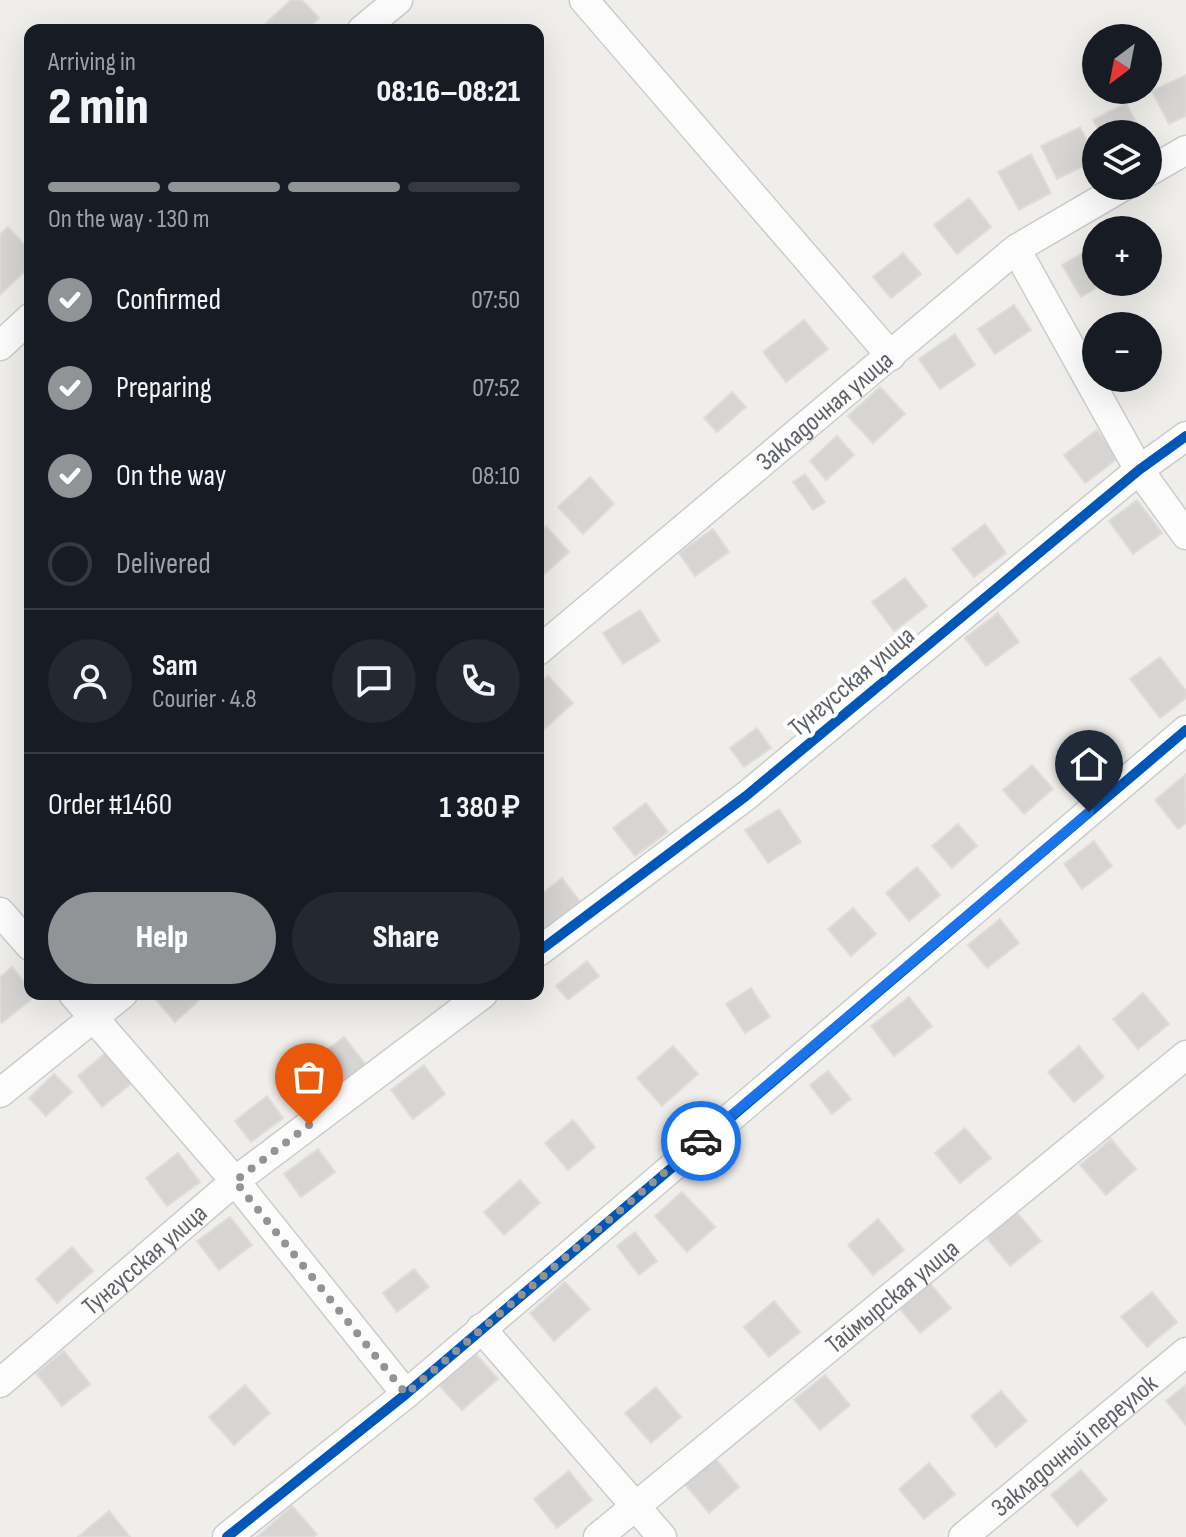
<!DOCTYPE html>
<html lang="en">
<head>
<meta charset="utf-8">
<style>
  :root { --surface:#171b24; --page:#242831; --text:#f1f3f6; --muted:#9ea1a6; --line:#363941; --accent:#919496 }
  body { margin:0; font-family:"Sofia Sans Condensed",sans-serif; background:var(--page); color:var(--text); height:100vh; display:flex; flex-direction:column; font-size:30px; white-space:nowrap }
  * { box-sizing:border-box; margin:0 }
  p { font-size:26px; color:var(--muted) }
  .icon { flex:none; width:44px; height:44px; fill:none; stroke:currentColor; stroke-width:2; stroke-linecap:round; stroke-linejoin:round }
  .map { position:relative; flex:1; overflow:hidden }
  .details { position:absolute; left:24px; top:24px; width:520px; height:976px; display:flex; flex-direction:column; background:var(--surface); border-radius:16px; box-shadow:0 8px 32px #0002 }
  .details>* { flex:none }
  .needle { width:52px; rotate:212deg }
  .controls { position:absolute; left:1082px; top:24px; display:grid; gap:16px }
  .controls a { display:grid; place-items:center; width:80px; height:80px; border-radius:50%; background:var(--surface); box-shadow:0 8px 32px #0002; font-size:40px }
  .pin { position:absolute; display:grid; place-items:center; width:68px; height:68px; color:#fff; margin:-82px -34px; border-radius:50% 50% 50% 0; rotate:-45deg; box-shadow:0 0 8px #0007 }
  .pin .icon { rotate:45deg }
  .courier { position:absolute; display:grid; place-items:center; width:80px; height:80px; margin:-40px; border:6px solid #1a73e8; border-radius:50%; background:#fff; color:#222; box-shadow:0 2px 10px #0007 }
  .headline em { font-style:normal; font-weight:800 }
  .headline div { display:flex; flex-direction:column-reverse }
  .headline { display:flex; align-items:center; justify-content:space-between; height:136px; padding:0 24px }
  h1 { font-size:52px; font-weight:800; line-height:60px }
  .bar { display:grid; grid-template-columns:repeat(4,1fr); gap:12px 8px; align-content:center; height:96px; padding:0 24px }
  .bar i { height:10px; border-radius:6px; background:var(--line) }
  .bar .current { background:var(--accent) }
  .bar p { grid-column:span 4 }
  .line { display:flex; align-items:center; gap:20px; padding:0 24px; border-top:2px solid var(--line) }
  .line div { flex:1 }
  .round { display:grid; place-items:center; flex:none; width:84px; height:84px; border-radius:42px; background:var(--page) }
  ol { padding:0 24px; list-style:none }
  li { display:flex; align-items:center; gap:24px; height:88px }
  li p { margin-inline-start:auto }
  li .icon { padding:8px; border-radius:50%; background:var(--accent); color:#fff; stroke-width:4 }
  li:last-child { color:var(--muted) }
  li i { width:44px; height:44px; border:4px solid var(--line); border-radius:50% }
  .action { display:flex; gap:16px; margin-top:auto; padding:16px 24px }
  .action a { flex:1; height:92px; border-radius:48px; background:var(--accent); color:#fff; font-size:32px; font-weight:800; line-height:92px; text-align:center }
  .action a+a { background:var(--page); color:var(--text) }
  .map>svg:first-child { display:block }
</style>
</head>
<body>
<div class="map">
<svg width="1186" height="1537" viewBox="0 0 1186 1537">
  <rect width="100%" height="100%" fill="#efeeea"/>
  <g fill="#d6d5d3" stroke="#deddd9" stroke-width="2">
    <path d="M 291,0 L 302,0 L 319,18 L 307,30 L 267,30 L 263,26 Z"/>
    <path d="M 1186,75 L 1186,116 L 1169,124 L 1152,91 Z"/>
    <path d="M 1126,103 L 1142,134 L 1101,134 L 1093,120 Z"/>
    <path d="M 1080,127 L 1096,160 L 1057,179 L 1041,146 Z"/>
    <path d="M 1031,154 L 1051,193 L 1019,210 L 998,172 Z"/>
    <path d="M 969,198 L 991,227 L 957,254 L 934,225 Z"/>
    <path d="M 8,227 L 30,251 L 30,266 L 0,295 L 0,234 Z"/>
    <path d="M 1096,245 L 1096,282 L 1106,282 L 1081,297 L 1062,265 Z"/>
    <path d="M 903,253 L 921,274 L 891,298 L 873,277 Z"/>
    <path d="M 1014,305 L 1031,330 L 995,354 L 978,329 Z"/>
    <path d="M 804,320 L 828,349 L 786,382 L 763,352 Z"/>
    <path d="M 955,334 L 975,365 L 940,389 L 919,359 Z"/>
    <path d="M 880,387 L 905,414 L 873,443 L 848,416 Z"/>
    <path d="M 732,392 L 746,407 L 717,432 L 704,418 Z"/>
    <path d="M 1097,430 L 1118,458 L 1085,483 L 1064,455 Z"/>
    <path d="M 837,436 L 854,455 L 826,480 L 810,461 Z"/>
    <path d="M 805,474 L 825,502 L 813,510 L 793,482 Z"/>
    <path d="M 590,477 L 614,504 L 583,534 L 558,507 Z"/>
    <path d="M 1137,500 L 1162,533 L 1133,554 L 1109,521 Z"/>
    <path d="M 985,524 L 1006,553 L 974,577 L 952,549 Z"/>
    <path d="M 546,526 L 569,552 L 538,580 L 538,533 Z"/>
    <path d="M 713,529 L 729,552 L 695,576 L 679,553 Z"/>
    <path d="M 905,578 L 927,606 L 894,631 L 872,602 Z"/>
    <path d="M 640,610 L 660,641 L 623,664 L 603,633 Z"/>
    <path d="M 998,613 L 1019,642 L 986,666 L 965,638 Z"/>
    <path d="M 1160,657 L 1186,691 L 1186,698 L 1160,718 L 1130,679 Z"/>
    <path d="M 548,676 L 573,703 L 541,732 L 538,729 L 538,684 Z"/>
    <path d="M 757,728 L 771,748 L 744,767 L 730,748 Z"/>
    <path d="M 1032,765 L 1053,789 L 1024,814 L 1003,790 Z"/>
    <path d="M 1185,775 L 1186,823 L 1178,829 L 1155,800 Z"/>
    <path d="M 646,803 L 668,832 L 635,856 L 613,828 Z"/>
    <path d="M 779,809 L 801,842 L 768,863 L 745,830 Z"/>
    <path d="M 958,824 L 977,846 L 952,868 L 932,846 Z"/>
    <path d="M 1094,841 L 1112,866 L 1082,889 L 1064,864 Z"/>
    <path d="M 917,867 L 940,895 L 909,921 L 886,893 Z"/>
    <path d="M 562,878 L 581,903 L 544,933 L 538,926 L 538,897 Z"/>
    <path d="M 853,908 L 876,934 L 851,956 L 828,929 Z"/>
    <path d="M 1000,919 L 1019,943 L 987,968 L 968,945 Z"/>
    <path d="M 587,961 L 599,976 L 568,1000 L 556,986 Z"/>
    <path d="M 12,967 L 30,989 L 30,994 L 35,996 L 2,1023 L 0,1021 L 0,977 Z"/>
    <path d="M 751,988 L 770,1017 L 745,1033 L 726,1004 Z"/>
    <path d="M 1143,993 L 1169,1024 L 1138,1049 L 1113,1019 Z"/>
    <path d="M 151,994 L 206,994 L 175,1022 Z"/>
    <path d="M 909,997 L 932,1026 L 894,1056 L 871,1026 Z"/>
    <path d="M 344,1037 L 366,1065 L 333,1090 L 311,1062 Z"/>
    <path d="M 673,1046 L 698,1074 L 662,1106 L 637,1078 Z"/>
    <path d="M 1079,1046 L 1104,1077 L 1074,1102 L 1048,1072 Z"/>
    <path d="M 108,1051 L 133,1082 L 102,1107 L 78,1076 Z"/>
    <path d="M 424,1065 L 445,1094 L 413,1119 L 391,1090 Z"/>
    <path d="M 828,1071 L 851,1099 L 832,1114 L 810,1085 Z"/>
    <path d="M 54,1074 L 72,1092 L 46,1116 L 29,1098 Z"/>
    <path d="M 267,1096 L 283,1118 L 251,1142 L 235,1121 Z"/>
    <path d="M 573,1120 L 595,1147 L 568,1170 L 545,1143 Z"/>
    <path d="M 965,1128 L 991,1158 L 960,1183 L 935,1153 Z"/>
    <path d="M 1111,1139 L 1136,1169 L 1106,1195 L 1080,1165 Z"/>
    <path d="M 318,1149 L 335,1172 L 301,1197 L 284,1174 Z"/>
    <path d="M 178,1153 L 200,1182 L 167,1206 L 146,1178 Z"/>
    <path d="M 520,1180 L 540,1203 L 504,1235 L 484,1212 Z"/>
    <path d="M 682,1192 L 715,1227 L 687,1252 L 655,1216 Z"/>
    <path d="M 1015,1210 L 1041,1241 L 1010,1266 L 985,1236 Z"/>
    <path d="M 230,1217 L 252,1245 L 219,1270 L 197,1241 Z"/>
    <path d="M 878,1219 L 904,1250 L 873,1275 L 848,1245 Z"/>
    <path d="M 635,1232 L 657,1261 L 639,1275 L 617,1246 Z"/>
    <path d="M 72,1247 L 93,1271 L 57,1303 L 36,1279 Z"/>
    <path d="M 414,1269 L 429,1287 L 397,1312 L 383,1293 Z"/>
    <path d="M 925,1278 L 951,1308 L 920,1333 L 895,1303 Z"/>
    <path d="M 565,1282 L 590,1309 L 554,1341 L 530,1313 Z"/>
    <path d="M 1152,1292 L 1177,1322 L 1147,1347 L 1121,1317 Z"/>
    <path d="M 774,1301 L 800,1332 L 769,1357 L 744,1327 Z"/>
    <path d="M 64,1351 L 90,1384 L 62,1406 L 36,1373 Z"/>
    <path d="M 473,1351 L 498,1379 L 462,1410 L 437,1383 Z"/>
    <path d="M 825,1375 L 850,1405 L 820,1430 L 794,1400 Z"/>
    <path d="M 245,1385 L 270,1413 L 234,1445 L 209,1417 Z"/>
    <path d="M 1186,1385 L 1186,1425 L 1166,1401 Z"/>
    <path d="M 656,1387 L 681,1417 L 651,1443 L 625,1413 Z"/>
    <path d="M 1001,1391 L 1027,1421 L 996,1447 L 971,1416 Z"/>
    <path d="M 714,1457 L 739,1487 L 709,1513 L 683,1482 Z"/>
    <path d="M 929,1463 L 955,1494 L 924,1519 L 899,1489 Z"/>
    <path d="M 1081,1470 L 1107,1500 L 1077,1526 L 1051,1495 Z"/>
    <path d="M 569,1471 L 592,1500 L 557,1528 L 534,1499 Z"/>
    <path d="M 292,1506 L 317,1534 L 313,1537 L 257,1537 Z"/>
    <path d="M 109,1511 L 130,1537 L 78,1537 Z"/>
  </g>
  <g fill="none" stroke-linecap="round" stroke-linejoin="round">
    <defs>
      <g id="minor">
        <path d="M 584,0 L 891,356"/>
        <path d="M 362,30 L 398,0"/>
        <path d="M 1148,172 L 1186,150"/>
        <path d="M 1016,249 L 1139,470 L 1186,535"/>
        <path d="M 0,346 L 30,318"/>
        <path id="s1" d="M 538,651 L 1016,249 L 1124,186"/>
        <path d="M 0,912 L 30,946"/>
        <path d="M 538,952 L 746,796 L 1139,470 L 1186,436"/>
        <path d="M 73,994 L 235,1181 L 406,1394"/>
        <path d="M 0,1093 L 123,994"/>
        <path d="M 481,1328 L 662,1537"/>
        <path id="s2" d="M 0,1383 L 235,1181 L 483,994"/>
        <path d="M 227,1537 L 406,1394 L 1186,730"/>
        <path id="s3" d="M 598,1537 L 1186,1055"/>
        <path id="s4" d="M 963,1537 L 1186,1352"/>
      </g>
    </defs>
    <use href="#minor" stroke="#cbcccc" stroke-width="31"/>
    <use href="#minor" stroke="#fdfcfc" stroke-width="28"/>
    <defs>
      <g id="cycleway">
        <path d="M 538,952 L 746,796 L 1139,470 L 1186,436"/>
        <path d="M 227,1537 L 406,1394 L 1186,730"/>
      </g>
    </defs>
    <use href="#cycleway" stroke="#fff" stroke-width="15"/>
    <use href="#cycleway" stroke="#0057b8" stroke-width="10"/>
  </g>
  <g fill="none" stroke-linecap="round" stroke-linejoin="round">
    <path stroke="#919496" stroke-width="8" stroke-dasharray="0 14.4" d="M 309,1125 L 235,1181 L 406,1394 L 701,1141"/>
    <path stroke="#1a73e8" stroke-width="10" d="M 701,1141 L 1089,812"/>
  </g>
  <g text-anchor="middle" stroke-width="8" stroke-linejoin="round" paint-order="stroke">
    <g font-size="26" fill="#5f6368" stroke="#fff">
      <text dy="9" stroke="none"><textPath href="#s1" startOffset="374">Закладочная улица</textPath></text>
      <text transform="translate(851 681) rotate(-40)" y="9">Тунгусская улица</text>
      <text dy="9" stroke="none"><textPath href="#s2" startOffset="190">Тунгусская улица</textPath></text>
      <text dy="9" stroke="none"><textPath href="#s3" startOffset="380">Таймырская улица</textPath></text>
      <text dy="9" stroke="none"><textPath href="#s4" startOffset="144">Закладочный переулок</textPath></text>
    </g>
  </g>
</svg>
<div class="controls">
<a><svg class="needle" viewBox="-14 -14 28 28"><path d="M0-13l5 13h-10z" fill="#e53935"/><path d="M0 13l5-13h-10z" fill="#9ea1a6"/></svg></a>
<a><svg class="icon" aria-label="layers" viewBox="0 0 24 24"><path d="M12 4l9 5-9 5-9-5zM3 14l9 5 9-5"/></svg></a>
<a>+</a>
<a>−</a>
</div>
<div class="pin" style="left:309px;top:1125px;background:#ea580c"><svg class="icon" aria-label="bag" viewBox="0 0 24 24"><path d="M5 8h14l-1 12H6zM9 8a3 3 0 0 1 6 0"/></svg></div>
<div class="pin" style="left:1089px;top:812px;background:#1f2937"><svg class="icon" aria-label="home" viewBox="0 0 24 24"><path d="M3 11l9-7 9 7M6 9v11h12V9"/></svg></div>
<div class="courier" style="left:701px;top:1141px"><svg class="icon" aria-label="car" viewBox="0 0 24 24"><path d="M5 17H2v-5l4-1 3-4h7l3 4 3 1v5h-3M9 17h6M6 11h13"/><circle cx="7" cy="17" r="2"/><circle cx="17" cy="17" r="2"/></svg></div>
<section class="details">
<div class="headline"><div><h1>2 min</h1><p>Arriving in</p></div><em>08:16–08:21</em></div>
<div class="bar"><i class="current"></i><i class="current"></i><i class="current"></i><i></i><p>On the way · 130 m</p></div>
<ol>
<li><svg class="icon" aria-label="check" viewBox="0 0 24 24"><path d="M5 12l5 5 9-10"/></svg>Confirmed<p>07:50</p></li>
<li><svg class="icon" aria-label="check" viewBox="0 0 24 24"><path d="M5 12l5 5 9-10"/></svg>Preparing<p>07:52</p></li>
<li><svg class="icon" aria-label="check" viewBox="0 0 24 24"><path d="M5 12l5 5 9-10"/></svg>On the way<p>08:10</p></li>
<li><i></i>Delivered</li>
</ol>
<div class="line" style="height:144px"><a class="round"><svg class="icon" aria-label="person" viewBox="0 0 24 24"><circle cx="12" cy="8" r="4"/><path d="M4 21q1-7 8-7t8 7"/></svg></a><div><b>Sam</b><p>Courier · 4.8</p></div><a class="round"><svg class="icon" aria-label="chat" viewBox="0 0 24 24"><path d="M4 5h16v11H9l-5 4z"/></svg></a><a class="round"><svg class="icon" aria-label="phone" viewBox="0 0 24 24"><path d="M5 4h4l2 5-3 2q2 4 5 5l2-3 5 2v4C11 20 4 13 5 4z"/></svg></a></div>
<div class="line" style="height:104px"><div>Order #1460</div><b>1 380 ₽</b></div>
<div class="action"><a>Help</a><a>Share</a></div>
</section>
</div>
</body>
</html>
